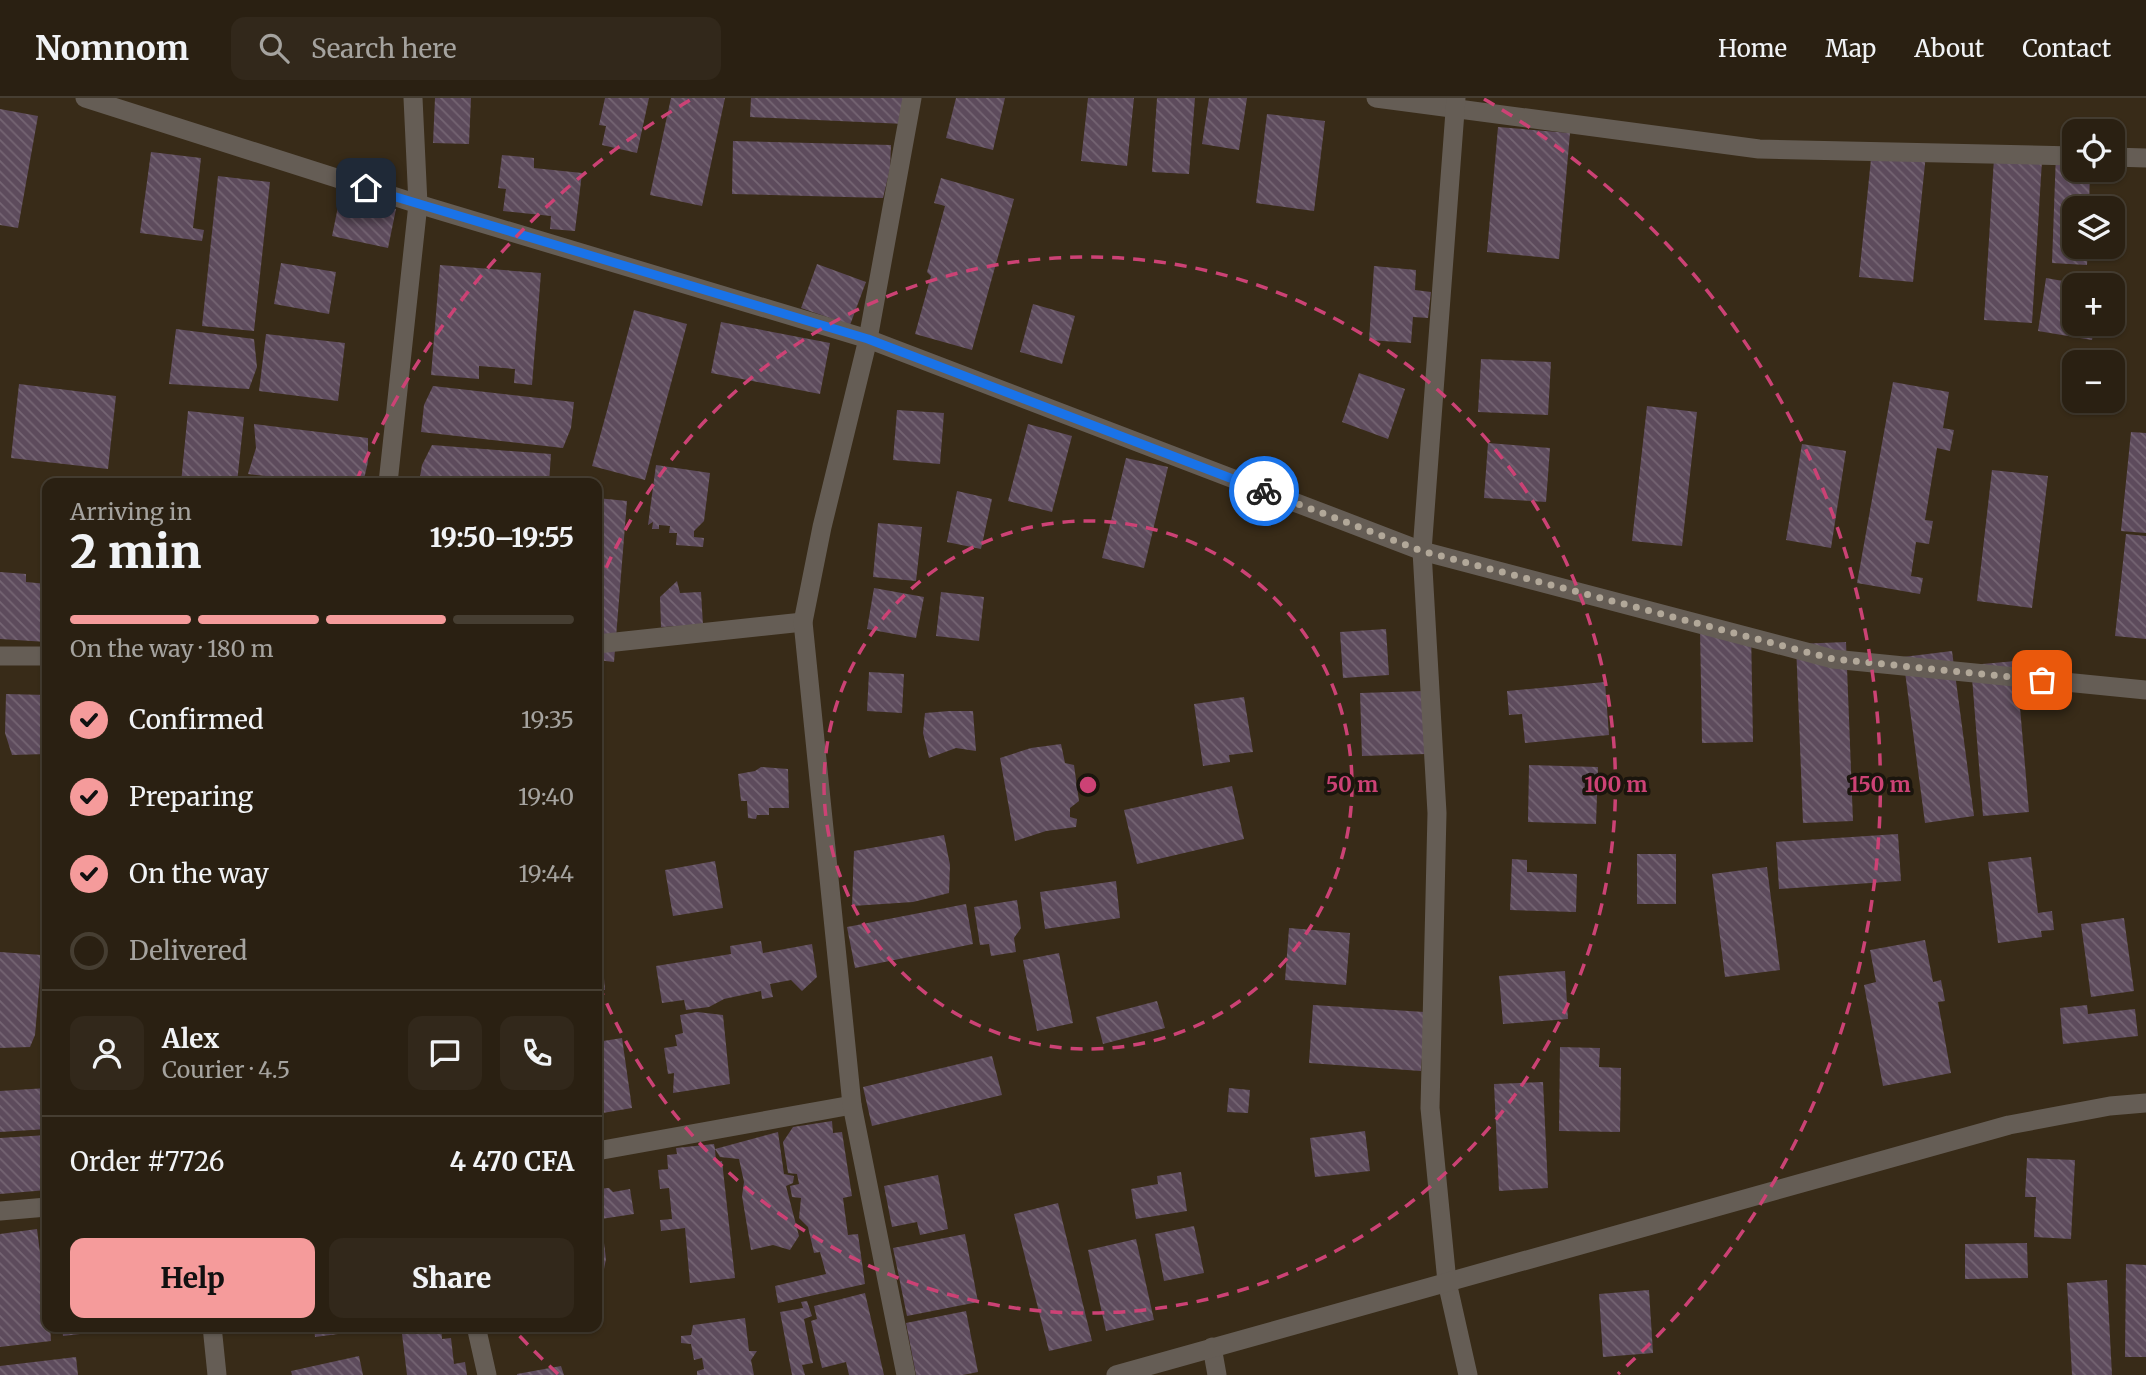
<!DOCTYPE html>
<html lang="en">
<head>
<meta charset="utf-8">
<style>
  :root { --surface:#2a2012; --page:#32281b; --text:#f1f3f6; --muted:#a5a39f; --line:#463e32; --accent:#f59b9b }
  body { margin:0; font-family:Merriweather,serif; background:var(--page); color:var(--text); height:100vh; display:flex; flex-direction:column; font-size:26px; white-space:nowrap }
  * { box-sizing:border-box; margin:0 }
  p { font-size:23px; color:var(--muted) }
  .icon { flex:none; width:38px; height:38px; fill:none; stroke:currentColor; stroke-width:2; stroke-linecap:round; stroke-linejoin:round }
  .map { position:relative; flex:1; overflow:hidden }
  .side { position:absolute; left:42px; top:380px; width:560px; height:854px; display:flex; flex-direction:column; background:var(--surface); border-radius:14px; box-shadow:0 2px 5px #0004,0 0 0 2px var(--line) }
  .side>* { flex:none }
  .buttons { position:absolute; left:2062px; top:21px; display:grid; gap:14px }
  .buttons a { display:grid; place-items:center; width:63px; height:63px; border-radius:14px; background:var(--surface); box-shadow:0 2px 5px #0004,0 0 0 2px var(--line); font-size:35px }
  .pin { position:absolute; display:grid; place-items:center; width:60px; height:60px; color:#fff; margin:-30px; border-radius:14px; box-shadow:0 4px 10px #0006 }
  .courier { position:absolute; display:grid; place-items:center; width:70px; height:70px; margin:-35px; border:5px solid #1a73e8; border-radius:50%; background:#fff; color:#222; box-shadow:0 2px 9px #0007 }
  .summary em { font-style:normal; font-weight:800 }
  .summary div { display:flex; flex-direction:column-reverse }
  .summary { display:flex; align-items:center; justify-content:space-between; height:119px; padding:0 28px }
  h1 { font-size:46px; font-weight:800; line-height:52px }
  .bar { display:grid; grid-template-columns:repeat(4,1fr); gap:10px 7px; align-content:center; height:84px; padding:0 28px }
  .bar i { height:9px; border-radius:5px; background:var(--line) }
  .bar .current { background:var(--accent) }
  .bar p { grid-column:span 4 }
  .line { display:flex; align-items:center; gap:18px; padding:0 28px; border-top:2px solid var(--line) }
  .line div { flex:1 }
  .round { display:grid; place-items:center; flex:none; width:74px; height:74px; border-radius:14px; background:var(--page) }
  ol { padding:0 28px; list-style:none }
  li { display:flex; align-items:center; gap:21px; height:77px }
  li p { margin-inline-start:auto }
  li .icon { padding:7px; border-radius:50%; background:var(--accent); color:#111; stroke-width:4 }
  li:last-child { color:var(--muted) }
  li i { width:38px; height:38px; border:4px solid var(--line); border-radius:50% }
  .button { display:flex; gap:14px; margin-top:auto; padding:14px 28px }
  .button a { flex:1; height:80px; border-radius:14px; background:var(--accent); color:#111; font-size:28px; font-weight:800; line-height:80px; text-align:center }
  .button a+a { background:var(--page); color:var(--text) }
  header { display:flex; align-items:center; gap:42px; box-sizing:border-box; height:98px; padding:0 35px; background:var(--surface); border-bottom:2px solid var(--line) }
  header strong { font-size:33px }
  nav { display:flex; gap:38px; margin-inline-start:auto; font-size:24px }
  .search { width:490px; height:63px; background:var(--page); display:flex; align-items:center; gap:18px; box-sizing:border-box; padding:0 24px; border-radius:14px; color:var(--muted); font-size:26px }
  .map>svg:first-child { display:block }
</style>
</head>
<body>
<header>
<strong>Nomnom</strong>
<div class="search"><svg class="icon" aria-label="search" viewBox="0 0 24 24"><circle cx="10" cy="10" r="6"/><path d="M15 15l6 6"/></svg>Search here</div>
<nav><a>Home</a><a>Map</a><a>About</a><a>Contact</a></nav>
</header>
<div class="map">
<svg width="2146" height="1277" viewBox="0 0 2146 1277">
  <defs>
    <pattern id="building-back-hatch" width="6" height="6" patternUnits="userSpaceOnUse" patternTransform="scale(1.75)"><rect width="6" height="6" fill="#5d4b5c"/><path d="M-1 5l2 2M0 0l6 6M5-1l2 2" fill="none" stroke="#756573"/></pattern>
  </defs>
  <rect width="100%" height="100%" fill="#382b18"/>
  <g fill="url(#building-back-hatch)">
    <path d="M 435,0 L 471,0 L 469,46 L 433,45 Z"/>
    <path d="M 605,0 L 649,0 L 637,55 L 602,47 L 606,28 L 599,27 Z"/>
    <path d="M 671,0 L 725,0 L 702,108 L 650,97 Z"/>
    <path d="M 751,0 L 906,0 L 905,26 L 750,19 Z"/>
    <path d="M 956,0 L 1005,0 L 993,52 L 946,40 Z"/>
    <path d="M 1088,0 L 1134,0 L 1127,68 L 1081,63 Z"/>
    <path d="M 1157,0 L 1195,0 L 1189,76 L 1152,74 Z"/>
    <path d="M 1209,0 L 1247,0 L 1239,52 L 1202,46 Z"/>
    <path d="M 0,11 L 38,18 L 18,130 L 0,127 Z"/>
    <path d="M 1267,16 L 1325,23 L 1314,113 L 1256,105 Z"/>
    <path d="M 1498,29 L 1570,35 L 1559,161 L 1487,154 Z"/>
    <path d="M 733,43 L 891,47 L 890,71 L 883,100 L 732,96 Z"/>
    <path d="M 1872,51 L 1926,56 L 1913,184 L 1859,179 Z"/>
    <path d="M 151,54 L 201,60 L 193,130 L 204,132 L 202,143 L 140,135 Z"/>
    <path d="M 2056,55 L 2074,56 L 2074,72 L 2090,72 L 2089,110 L 2074,110 L 2074,149 L 2088,149 L 2087,167 L 2052,165 Z"/>
    <path d="M 502,57 L 534,60 L 534,70 L 582,75 L 575,133 L 550,131 L 551,118 L 503,113 L 506,91 L 498,90 Z"/>
    <path d="M 1994,60 L 2042,63 L 2032,225 L 1984,222 Z"/>
    <path d="M 218,78 L 270,84 L 254,233 L 202,228 Z"/>
    <path d="M 941,80 L 1014,101 L 972,252 L 915,236 L 931,178 L 927,174 L 945,108 L 934,105 Z"/>
    <path d="M 340,99 L 396,111 L 388,150 L 332,138 Z"/>
    <path d="M 281,165 L 336,174 L 329,216 L 274,206 Z"/>
    <path d="M 817,166 L 866,184 L 850,227 L 801,210 Z"/>
    <path d="M 440,167 L 541,175 L 532,287 L 514,285 L 515,271 L 479,268 L 479,281 L 431,277 Z"/>
    <path d="M 1374,168 L 1416,172 L 1415,192 L 1431,194 L 1428,220 L 1413,219 L 1411,245 L 1369,242 Z"/>
    <path d="M 2046,180 L 2080,186 L 2074,187 L 2074,226 L 2095,226 L 2092,242 L 2038,233 Z"/>
    <path d="M 1033,206 L 1075,218 L 1062,266 L 1020,254 Z"/>
    <path d="M 634,212 L 687,226 L 645,382 L 592,368 Z"/>
    <path d="M 721,224 L 830,245 L 820,296 L 711,275 Z"/>
    <path d="M 176,231 L 254,241 L 257,269 L 249,291 L 169,286 Z"/>
    <path d="M 266,236 L 345,245 L 338,303 L 259,293 Z"/>
    <path d="M 1481,261 L 1551,264 L 1548,317 L 1478,314 Z"/>
    <path d="M 1359,275 L 1405,291 L 1388,341 L 1342,324 Z"/>
    <path d="M 1893,284 L 1949,294 L 1943,330 L 1954,332 L 1950,353 L 1937,350 L 1925,422 L 1933,423 L 1929,446 L 1916,444 L 1911,478 L 1923,480 L 1920,496 L 1857,485 Z"/>
    <path d="M 19,286 L 116,298 L 108,371 L 11,360 Z"/>
    <path d="M 433,288 L 574,304 L 571,330 L 563,350 L 421,334 L 424,307 Z"/>
    <path d="M 1647,308 L 1697,314 L 1682,448 L 1632,443 Z"/>
    <path d="M 897,312 L 944,315 L 940,366 L 893,362 Z"/>
    <path d="M 188,313 L 244,319 L 237,385 L 181,385 Z"/>
    <path d="M 254,326 L 368,340 L 368,364 L 363,385 L 330,385 L 248,376 L 256,350 Z"/>
    <path d="M 1028,326 L 1072,338 L 1052,414 L 1008,403 Z"/>
    <path d="M 2131,334 L 2146,335 L 2146,435 L 2121,433 Z"/>
    <path d="M 1488,345 L 1550,350 L 1546,404 L 1484,400 Z"/>
    <path d="M 1802,346 L 1846,353 L 1831,450 L 1786,442 Z"/>
    <path d="M 432,347 L 551,356 L 549,385 L 419,385 L 422,367 Z"/>
    <path d="M 1126,360 L 1168,369 L 1144,470 L 1102,460 Z"/>
    <path d="M 656,367 L 710,375 L 704,423 L 694,433 L 694,439 L 704,440 L 703,449 L 676,447 L 677,435 L 669,435 L 670,428 L 659,427 L 659,431 L 652,431 L 653,424 L 648,427 Z"/>
    <path d="M 1992,372 L 2048,378 L 2032,510 L 1977,503 Z"/>
    <path d="M 957,393 L 992,401 L 981,451 L 947,444 Z"/>
    <path d="M 597,400 L 627,403 L 614,564 L 597,562 Z"/>
    <path d="M 878,425 L 922,429 L 916,483 L 873,479 Z"/>
    <path d="M 2126,436 L 2146,438 L 2146,541 L 2115,538 Z"/>
    <path d="M 0,474 L 26,476 L 26,484 L 47,486 L 47,544 L 0,541 Z"/>
    <path d="M 677,483 L 680,495 L 701,494 L 703,527 L 661,529 L 660,499 Z"/>
    <path d="M 874,490 L 924,499 L 916,540 L 867,531 Z"/>
    <path d="M 941,494 L 984,499 L 979,543 L 936,538 Z"/>
    <path d="M 1751,530 L 1753,644 L 1702,645 L 1700,531 Z"/>
    <path d="M 1386,531 L 1389,577 L 1343,580 L 1340,534 Z"/>
    <path d="M 1846,544 L 1853,723 L 1803,725 L 1796,546 Z"/>
    <path d="M 1952,553 L 1974,718 L 1925,725 L 1903,559 Z"/>
    <path d="M 2016,563 L 2029,714 L 1983,718 L 1971,567 Z"/>
    <path d="M 869,574 L 904,576 L 902,615 L 867,613 Z"/>
    <path d="M 1605,584 L 1609,637 L 1525,645 L 1522,616 L 1509,617 L 1507,593 Z"/>
    <path d="M 1424,593 L 1426,656 L 1362,658 L 1360,595 Z"/>
    <path d="M 6,596 L 47,597 L 47,656 L 12,657 L 5,635 Z"/>
    <path d="M 1244,599 L 1253,654 L 1229,657 L 1230,664 L 1203,668 L 1194,606 Z"/>
    <path d="M 949,613 L 973,613 L 976,653 L 956,650 L 929,660 L 923,635 L 925,615 Z"/>
    <path d="M 1061,646 L 1065,665 L 1074,667 L 1079,703 L 1070,710 L 1070,719 L 1077,721 L 1076,729 L 1046,733 L 1015,743 L 1000,660 L 1031,650 Z"/>
    <path d="M 1529,667 L 1598,669 L 1596,726 L 1528,724 Z"/>
    <path d="M 761,669 L 788,671 L 789,710 L 769,710 L 769,717 L 757,717 L 756,721 L 748,720 L 747,703 L 741,703 L 738,676 L 755,673 Z"/>
    <path d="M 1232,688 L 1244,741 L 1137,766 L 1124,712 Z"/>
    <path d="M 1898,736 L 1901,783 L 1779,791 L 1776,744 Z"/>
    <path d="M 944,737 L 950,767 L 949,795 L 913,804 L 852,808 L 854,753 Z"/>
    <rect x="1637" y="756" width="39" height="50"/>
    <path d="M 2031,759 L 2038,815 L 2052,813 L 2054,832 L 2041,833 L 2042,839 L 1998,845 L 1988,764 Z"/>
    <path d="M 1512,761 L 1527,762 L 1527,774 L 1577,776 L 1576,814 L 1510,812 Z"/>
    <path d="M 715,763 L 723,810 L 673,818 L 665,772 Z"/>
    <path d="M 1767,769 L 1780,872 L 1725,879 L 1712,776 Z"/>
    <path d="M 1116,783 L 1120,820 L 1045,831 L 1040,794 Z"/>
    <path d="M 1017,802 L 1021,830 L 1014,840 L 1016,854 L 991,858 L 989,846 L 980,847 L 974,809 Z"/>
    <path d="M 966,806 L 973,846 L 855,870 L 847,829 Z"/>
    <path d="M 2124,820 L 2134,893 L 2091,899 L 2081,826 Z"/>
    <path d="M 599,822 L 605,892 L 597,892 L 597,823 Z"/>
    <path d="M 1289,830 L 1350,835 L 1346,887 L 1285,882 Z"/>
    <path d="M 1925,842 L 1933,884 L 1941,882 L 1945,903 L 1938,904 L 1951,975 L 1883,988 L 1864,887 L 1876,884 L 1870,852 Z"/>
    <path d="M 761,843 L 763,855 L 812,846 L 817,879 L 802,893 L 791,882 L 770,886 L 773,899 L 762,901 L 761,893 L 724,901 L 709,909 L 686,912 L 684,902 L 662,905 L 656,868 L 731,856 L 730,848 Z"/>
    <path d="M 0,854 L 42,857 L 35,937 L 30,949 L 0,950 Z"/>
    <path d="M 1059,855 L 1073,925 L 1037,933 L 1023,862 Z"/>
    <path d="M 1565,873 L 1568,921 L 1503,926 L 1499,878 Z"/>
    <path d="M 1157,903 L 1165,930 L 1103,946 L 1096,919 Z"/>
    <path d="M 1313,907 L 1425,914 L 1421,973 L 1309,965 Z"/>
    <path d="M 2087,907 L 2088,916 L 2135,911 L 2138,938 L 2063,946 L 2060,910 Z"/>
    <path d="M 697,914 L 723,917 L 730,986 L 673,995 L 674,975 L 668,976 L 664,950 L 677,948 L 675,937 L 683,935 L 680,917 Z"/>
    <path d="M 622,940 L 632,1010 L 597,1016 L 597,944 Z"/>
    <path d="M 1560,949 L 1600,950 L 1599,969 L 1621,970 L 1620,1034 L 1559,1033 Z"/>
    <path d="M 992,958 L 1002,997 L 872,1028 L 863,989 Z"/>
    <path d="M 1543,984 L 1548,1090 L 1499,1093 L 1494,986 Z"/>
    <path d="M 47,990 L 47,1031 L 0,1034 L 0,993 Z"/>
    <path d="M 1229,990 L 1250,992 L 1248,1015 L 1227,1014 Z"/>
    <path d="M 832,1023 L 833,1035 L 842,1034 L 852,1098 L 843,1100 L 848,1137 L 858,1136 L 865,1186 L 778,1205 L 775,1188 L 826,1176 L 820,1154 L 814,1155 L 808,1129 L 799,1120 L 801,1100 L 792,1099 L 790,1088 L 799,1086 L 797,1076 L 788,1075 L 783,1044 L 793,1029 Z"/>
    <path d="M 1365,1033 L 1370,1073 L 1315,1079 L 1310,1040 Z"/>
    <path d="M 778,1034 L 784,1076 L 794,1078 L 793,1085 L 786,1088 L 799,1138 L 790,1152 L 773,1147 L 751,1152 L 742,1098 L 744,1084 L 739,1061 L 720,1059 L 715,1051 L 716,1064 L 722,1063 L 735,1180 L 690,1185 L 685,1130 L 661,1133 L 660,1122 L 672,1121 L 669,1090 L 660,1091 L 658,1072 L 668,1071 L 667,1057 L 677,1056 L 676,1050 L 714,1046 L 715,1051 Z"/>
    <path d="M 47,1037 L 47,1092 L 0,1096 L 0,1040 Z"/>
    <path d="M 2027,1060 L 2075,1062 L 2071,1141 L 2034,1139 L 2036,1099 L 2025,1099 Z"/>
    <path d="M 1181,1074 L 1187,1113 L 1136,1121 L 1131,1091 L 1158,1086 L 1157,1078 Z"/>
    <path d="M 938,1077 L 948,1131 L 920,1137 L 917,1124 L 892,1129 L 884,1088 Z"/>
    <path d="M 609,1090 L 613,1094 L 630,1091 L 634,1116 L 601,1121 L 606,1161 L 603,1176 L 597,1180 L 597,1091 Z"/>
    <path d="M 1058,1105 L 1092,1243 L 1049,1253 L 1014,1116 Z"/>
    <path d="M 1194,1128 L 1204,1175 L 1164,1183 L 1155,1136 Z"/>
    <path d="M 37,1131 L 47,1210 L 47,1228 L 50,1228 L 51,1243 L 0,1249 L 0,1136 Z"/>
    <path d="M 965,1136 L 978,1204 L 907,1218 L 893,1150 Z"/>
    <path d="M 1136,1141 L 1154,1222 L 1106,1233 L 1088,1152 Z"/>
    <path d="M 2027,1145 L 2028,1180 L 1965,1181 L 1965,1146 Z"/>
    <path d="M 2126,1166 L 2146,1167 L 2146,1259 L 2125,1259 Z"/>
    <path d="M 2107,1182 L 2112,1277 L 2072,1277 L 2067,1185 Z"/>
    <path d="M 1649,1192 L 1653,1255 L 1603,1259 L 1599,1196 Z"/>
    <path d="M 865,1195 L 884,1277 L 849,1277 L 846,1264 L 822,1270 L 811,1223 L 817,1221 L 814,1208 Z"/>
    <path d="M 807,1203 L 812,1218 L 804,1221 L 813,1265 L 802,1267 L 805,1277 L 792,1277 L 780,1214 L 803,1210 L 801,1204 Z"/>
    <path d="M 966,1213 L 978,1274 L 963,1277 L 916,1277 L 906,1225 Z"/>
    <path d="M 745,1220 L 749,1253 L 757,1253 L 751,1262 L 754,1277 L 697,1277 L 697,1273 L 704,1271 L 702,1260 L 694,1262 L 691,1246 L 681,1245 L 681,1238 L 691,1237 L 693,1227 Z"/>
    <path d="M 62,1228 L 131,1228 L 131,1230 L 63,1238 Z"/>
    <path d="M 314,1228 L 384,1228 L 384,1230 L 315,1239 Z"/>
    <path d="M 401,1228 L 441,1228 L 442,1241 L 451,1240 L 454,1266 L 465,1264 L 467,1277 L 407,1277 Z"/>
    <path d="M 359,1258 L 363,1277 L 292,1277 L 291,1273 Z"/>
    <path d="M 76,1259 L 78,1277 L 0,1277 L 0,1268 Z"/>
    <path d="M 561,1268 L 564,1277 L 517,1277 L 517,1276 Z"/>
  </g>
  <g fill="none" stroke-linecap="round" stroke-linejoin="round">
    <g stroke="#655d55" stroke-width="19">
      <path d="M 85,0 L 418,106 L 868,241 L 1422,453 L 1833,561 L 2146,592"/>
      <path d="M 1376,0 L 1759,51 L 2074,58"/>
      <path d="M 1456,0 L 1422,453 L 1437,715 L 1430,1010 L 1447,1184 L 1468,1277"/>
      <path d="M 2112,59 L 2146,60"/>
      <path d="M 388,385 L 418,106 L 413,0"/>
      <path d="M 597,546 L 803,524"/>
      <path d="M 0,558 L 47,558"/>
      <path d="M 597,1053 L 852,1007"/>
      <path d="M 0,1113 L 47,1109"/>
      <path d="M 212,1228 L 217,1277"/>
      <path d="M 476,1228 L 487,1277"/>
      <path d="M 1212,1249 L 1217,1277"/>
      <path d="M 906,1277 L 852,1007 L 803,524 L 822,429 L 868,241 L 912,0"/>
    </g>
    <path stroke="#655d55" stroke-width="19" d="M 1116,1277 L 2009,1027 L 2110,1008 L 2146,1005"/>
  </g>
  <g fill="none" stroke-linecap="round" stroke-linejoin="round">
    <path stroke="#b2a899" stroke-width="7" stroke-dasharray="0 12.6" d="M 1264,393 L 1422,453 L 1833,561 L 2042,582"/>
    <path stroke="#1a73e8" stroke-width="9" d="M 366,90 L 868,241 L 1264,393"/>
  </g>
  <g fill="none" stroke="#cc4275" stroke-width="3.5" stroke-dasharray="12 9">
    <circle cx="1088" cy="687" r="264"/>
    <path d="M598 489A528 528 0 1 1 598 885"/>
    <path d="M558 1276A792 792 0 0 1 514 1232M356 384A792 792 0 0 1 692 1M1484 1A792 792 0 0 1 1618 1276"/>
  </g>
  <circle cx="1088" cy="687" r="10" fill="#cc4275" stroke="#1a150d" stroke-width="3.5"/>
  <g font-size="21" text-anchor="middle" font-weight="bold" fill="#cc4275" stroke="#1a150d" stroke-width="7" stroke-linejoin="round" paint-order="stroke">
    <text x="1352" y="694">50 m</text>
    <text x="1616" y="694">100 m</text>
    <text x="1880" y="694">150 m</text>
  </g>
</svg>
<div class="buttons">
<a><svg class="icon" aria-label="locate" viewBox="0 0 24 24"><circle cx="12" cy="12" r="6"/><path d="M12 2v4M12 18v4M2 12h4M18 12h4"/></svg></a>
<a><svg class="icon" aria-label="layers" viewBox="0 0 24 24"><path d="M12 4l9 5-9 5-9-5zM3 14l9 5 9-5"/></svg></a>
<a>+</a>
<a>−</a>
</div>
<div class="pin" style="left:2042px;top:582px;background:#ea580c"><svg class="icon" aria-label="bag" viewBox="0 0 24 24"><path d="M5 8h14l-1 12H6zM9 8a3 3 0 0 1 6 0"/></svg></div>
<div class="pin" style="left:366px;top:90px;background:#1f2937"><svg class="icon" aria-label="home" viewBox="0 0 24 24"><path d="M3 11l9-7 9 7M6 9v11h12V9"/></svg></div>
<div class="courier" style="left:1264px;top:393px"><svg class="icon" aria-label="bike" viewBox="0 0 24 24"><circle cx="6" cy="16" r="4"/><circle cx="18" cy="16" r="4"/><path d="M6 16l4-8h5l3 8M10 8l3 8H6M13 5h3"/></svg></div>
<section class="side">
<div class="summary"><div><h1>2 min</h1><p>Arriving in</p></div><em>19:50–19:55</em></div>
<div class="bar"><i class="current"></i><i class="current"></i><i class="current"></i><i></i><p>On the way · 180 m</p></div>
<ol>
<li><svg class="icon" aria-label="check" viewBox="0 0 24 24"><path d="M5 12l5 5 9-10"/></svg>Confirmed<p>19:35</p></li>
<li><svg class="icon" aria-label="check" viewBox="0 0 24 24"><path d="M5 12l5 5 9-10"/></svg>Preparing<p>19:40</p></li>
<li><svg class="icon" aria-label="check" viewBox="0 0 24 24"><path d="M5 12l5 5 9-10"/></svg>On the way<p>19:44</p></li>
<li><i></i>Delivered</li>
</ol>
<div class="line" style="height:126px"><a class="round"><svg class="icon" aria-label="person" viewBox="0 0 24 24"><circle cx="12" cy="8" r="4"/><path d="M4 21q1-7 8-7t8 7"/></svg></a><div><b>Alex</b><p>Courier · 4.5</p></div><a class="round"><svg class="icon" aria-label="chat" viewBox="0 0 24 24"><path d="M4 5h16v11H9l-5 4z"/></svg></a><a class="round"><svg class="icon" aria-label="phone" viewBox="0 0 24 24"><path d="M5 4h4l2 5-3 2q2 4 5 5l2-3 5 2v4C11 20 4 13 5 4z"/></svg></a></div>
<div class="line" style="height:91px"><div>Order #7726</div><b>4 470 CFA</b></div>
<div class="button"><a>Help</a><a>Share</a></div>
</section>
</div>
</body>
</html>
